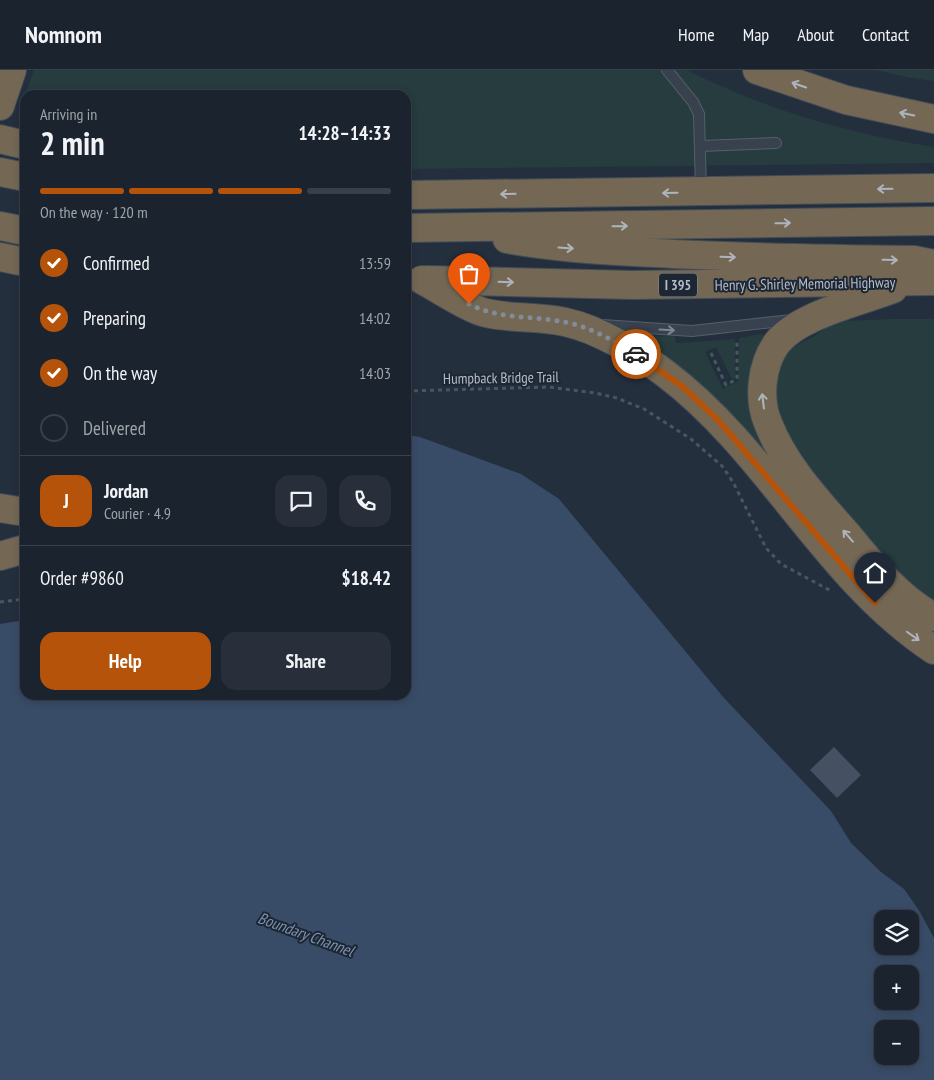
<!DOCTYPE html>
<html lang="en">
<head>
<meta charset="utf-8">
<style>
  :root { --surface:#1b232e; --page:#282f3a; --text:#f1f3f6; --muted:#a0a4aa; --line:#39404a; --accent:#b45309 }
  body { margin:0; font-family:"PT Sans Narrow",sans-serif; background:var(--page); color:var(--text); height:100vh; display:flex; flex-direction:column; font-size:19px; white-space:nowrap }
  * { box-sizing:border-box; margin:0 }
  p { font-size:16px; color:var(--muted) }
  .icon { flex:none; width:28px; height:28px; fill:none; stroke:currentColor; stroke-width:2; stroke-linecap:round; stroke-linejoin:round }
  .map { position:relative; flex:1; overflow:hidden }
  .panel { position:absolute; left:20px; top:20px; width:391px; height:610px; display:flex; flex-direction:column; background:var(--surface); border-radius:15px; box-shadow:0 2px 8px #0003,0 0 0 1px var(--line) }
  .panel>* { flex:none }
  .controls { position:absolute; left:874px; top:840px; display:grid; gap:10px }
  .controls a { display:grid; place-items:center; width:45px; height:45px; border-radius:10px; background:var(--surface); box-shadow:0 2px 8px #0003,0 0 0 1px var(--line); font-size:25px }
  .pin { position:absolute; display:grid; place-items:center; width:42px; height:42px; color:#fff; margin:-51px -21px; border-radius:50% 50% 50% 0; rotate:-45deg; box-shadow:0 0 5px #0007 }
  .pin .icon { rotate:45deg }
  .courier { position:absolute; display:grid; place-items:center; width:50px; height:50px; margin:-25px; border:4px solid #b45309; border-radius:50%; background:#fff; color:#222; box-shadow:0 1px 6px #0007 }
  .head em { font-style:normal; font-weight:600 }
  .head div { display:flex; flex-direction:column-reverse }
  .head { display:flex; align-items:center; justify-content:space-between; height:85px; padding:0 20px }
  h1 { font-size:32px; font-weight:600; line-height:38px }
  .bar { display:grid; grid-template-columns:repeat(4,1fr); gap:8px 5px; align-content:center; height:60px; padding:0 20px }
  .bar i { height:6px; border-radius:4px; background:var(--line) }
  .bar .active { background:var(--accent) }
  .bar p { grid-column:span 4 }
  .line { display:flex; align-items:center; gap:12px; padding:0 20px; border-top:1px solid var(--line) }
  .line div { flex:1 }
  .round { display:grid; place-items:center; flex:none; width:52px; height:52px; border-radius:15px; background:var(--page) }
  ol { padding:0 20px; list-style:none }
  li { display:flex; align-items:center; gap:15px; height:55px }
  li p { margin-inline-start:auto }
  li .icon { padding:5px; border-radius:50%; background:var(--accent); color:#fff; stroke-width:4 }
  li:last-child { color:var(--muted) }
  li i { width:28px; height:28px; border:2px solid var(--line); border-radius:50% }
  .action { display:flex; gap:10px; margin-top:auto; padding:10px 20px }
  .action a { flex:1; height:58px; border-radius:15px; background:var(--accent); color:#fff; font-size:20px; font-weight:600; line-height:58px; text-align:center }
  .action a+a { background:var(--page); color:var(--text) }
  header { display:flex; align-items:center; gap:30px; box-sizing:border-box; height:70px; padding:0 25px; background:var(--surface); border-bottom:1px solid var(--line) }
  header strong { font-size:24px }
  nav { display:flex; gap:28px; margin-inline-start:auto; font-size:18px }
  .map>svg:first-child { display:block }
</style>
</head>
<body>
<header>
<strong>Nomnom</strong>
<nav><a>Home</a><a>Map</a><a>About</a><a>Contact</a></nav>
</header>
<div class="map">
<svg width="934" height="1010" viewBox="0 0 934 1010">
  <rect width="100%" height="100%" fill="#242f3e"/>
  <g fill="#263c3f">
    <path d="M 34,0 L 687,0 C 764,39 849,64 934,77 L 934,93 L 406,99 L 406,25 L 25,25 Z"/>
    <path d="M 875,0 L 934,0 L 934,11 L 912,8 Z"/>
    <path d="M 890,249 L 934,249 L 934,533 L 907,513 L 806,395 L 785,361 L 775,327 L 777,297 L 788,279 L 815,266 L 830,254 L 846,251 Z"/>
    <path d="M 761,264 L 768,270 L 771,385 L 766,390 L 640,272 L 639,267 L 675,266 L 676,273 L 735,269 L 735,308 L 732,309 L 716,277 L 705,282 L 723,319 L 738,311 L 739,268 Z"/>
  </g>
  <path fill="#394c67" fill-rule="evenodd" d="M 406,365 L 420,367 L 521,404 L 559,429 L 724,628 L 831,741 L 851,773 L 881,802 L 904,819 L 920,842 L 934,868 L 934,1010 L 0,1010 L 0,554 L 25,550 L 25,625 L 406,625 ZM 882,849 L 910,849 L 910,876 L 882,876 ZM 882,904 L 910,904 L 910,931 L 882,931 ZM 882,959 L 910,959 L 910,986 L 882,986 Z"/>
  <path fill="#455162" d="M 834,677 L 861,705 L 837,728 L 810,700 Z"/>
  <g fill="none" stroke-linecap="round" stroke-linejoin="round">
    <defs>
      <g id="lane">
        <path d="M 667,0 L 693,32 L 699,44 L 701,121"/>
        <path d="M 701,76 L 776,73"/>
        <path d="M 602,255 L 692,261 L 792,250"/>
      </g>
      <g id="highway">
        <path d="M 757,0 L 846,30 L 934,49"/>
        <path d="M 0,36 L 12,0"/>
        <path d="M 0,69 L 25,75"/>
        <path d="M 0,102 L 25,107"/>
        <path d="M 406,125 L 934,118"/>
        <path d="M 0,156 L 25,161"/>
        <path d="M 406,158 L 934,151"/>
        <path d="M 507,169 C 556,178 605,181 655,183 C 741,188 828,189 914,190 L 934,194"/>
        <path d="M 0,187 L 25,192"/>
        <path d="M 422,210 C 439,219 469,239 486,243 C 512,249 539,246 565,252 C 598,259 640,284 666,304 C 769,382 825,508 934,580"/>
        <path d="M 428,210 L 632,215 L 934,211"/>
        <path d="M 893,219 C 859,232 799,245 777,273 C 761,295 758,329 768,353 C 784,395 818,431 847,464 C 873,495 898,528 934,547"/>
        <path d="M 0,438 L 25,442"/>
        <path d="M 0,486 L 25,479"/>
      </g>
    </defs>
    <use href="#lane" stroke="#565f6c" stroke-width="12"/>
    <use href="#highway" stroke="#434c59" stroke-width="30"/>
    <g stroke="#44595c" stroke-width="3" stroke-dasharray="4 4" stroke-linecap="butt">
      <path d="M 711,283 L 726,315 L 737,309 L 737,269"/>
      <path d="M 406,321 L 549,317 L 595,323 L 617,328 L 644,339 L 691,369 L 722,396 L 733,412 L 766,478 L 781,494 L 833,522"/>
      <path d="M 0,532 L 25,529"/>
    </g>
    <use href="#lane" stroke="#38414e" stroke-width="10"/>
    <use href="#highway" stroke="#746855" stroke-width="28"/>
  </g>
  <defs><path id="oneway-shaft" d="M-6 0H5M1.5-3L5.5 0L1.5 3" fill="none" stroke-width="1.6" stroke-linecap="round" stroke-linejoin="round" transform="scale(1.25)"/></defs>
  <g stroke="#aeb4bd">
    <use href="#oneway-shaft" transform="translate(799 15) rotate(-161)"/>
    <use href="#oneway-shaft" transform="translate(907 44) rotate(-168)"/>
    <use href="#oneway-shaft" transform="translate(885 119) rotate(179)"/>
    <use href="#oneway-shaft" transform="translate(670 123) rotate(179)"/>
    <use href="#oneway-shaft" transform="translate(508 124) rotate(179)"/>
    <use href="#oneway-shaft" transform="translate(783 153) rotate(-1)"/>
    <use href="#oneway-shaft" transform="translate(620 156) rotate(-1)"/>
    <use href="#oneway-shaft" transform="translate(566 178) rotate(4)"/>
    <use href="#oneway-shaft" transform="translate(728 187) rotate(2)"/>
    <use href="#oneway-shaft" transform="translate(890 190) rotate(1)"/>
    <use href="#oneway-shaft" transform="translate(506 212) rotate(2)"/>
    <use href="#oneway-shaft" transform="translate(763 331) rotate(-97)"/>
    <use href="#oneway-shaft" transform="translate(848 466) rotate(-131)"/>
    <use href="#oneway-shaft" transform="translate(913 566) rotate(35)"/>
  </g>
  <use stroke="#7c8592" href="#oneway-shaft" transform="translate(667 260) rotate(3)"/>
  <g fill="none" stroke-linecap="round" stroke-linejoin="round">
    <path stroke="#828b98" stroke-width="5" stroke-dasharray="0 9" d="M 469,234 C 498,249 533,246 565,252 C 588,256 615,271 636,284"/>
    <path stroke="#b45309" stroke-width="6" d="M 636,284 L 683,317 L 718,350 L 875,533"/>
  </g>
  <g text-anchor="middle" stroke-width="4" stroke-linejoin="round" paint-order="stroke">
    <rect fill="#1d2633" stroke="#878f9c" stroke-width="1" x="659" y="203.5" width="38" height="23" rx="4"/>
    <g font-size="14" font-weight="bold" fill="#b4bcc9">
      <text x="678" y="220">I 395</text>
    </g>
    <g font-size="15" fill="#b4bcc9" stroke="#1d2633">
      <text transform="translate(805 214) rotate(-1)" y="5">Henry G. Shirley Memorial Highway</text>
      <text transform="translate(501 308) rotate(-1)" y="5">Humpback Bridge Trail</text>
    </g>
    <g font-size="16" font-style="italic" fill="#7c92b1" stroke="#1d2633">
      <text transform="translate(306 864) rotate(20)" y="6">Boundary Channel</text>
    </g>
  </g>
</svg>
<div class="controls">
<a><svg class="icon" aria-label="layers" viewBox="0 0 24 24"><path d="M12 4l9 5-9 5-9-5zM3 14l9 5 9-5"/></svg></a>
<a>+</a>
<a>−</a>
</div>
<div class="pin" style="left:469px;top:234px;background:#ea580c"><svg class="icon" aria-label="bag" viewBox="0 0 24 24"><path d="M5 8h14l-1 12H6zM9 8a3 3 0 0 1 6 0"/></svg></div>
<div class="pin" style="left:875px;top:533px;background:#1f2937"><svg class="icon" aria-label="home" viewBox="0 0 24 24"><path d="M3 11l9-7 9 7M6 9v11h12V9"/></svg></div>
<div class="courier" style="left:636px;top:284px"><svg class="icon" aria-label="car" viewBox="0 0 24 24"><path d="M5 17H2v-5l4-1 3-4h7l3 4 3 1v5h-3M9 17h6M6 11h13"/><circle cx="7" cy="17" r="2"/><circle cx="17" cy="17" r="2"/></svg></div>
<section class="panel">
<div class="head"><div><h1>2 min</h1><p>Arriving in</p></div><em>14:28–14:33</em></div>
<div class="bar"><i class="active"></i><i class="active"></i><i class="active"></i><i></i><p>On the way · 120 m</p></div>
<ol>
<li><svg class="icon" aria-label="check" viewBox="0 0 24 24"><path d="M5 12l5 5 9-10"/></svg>Confirmed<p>13:59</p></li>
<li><svg class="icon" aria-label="check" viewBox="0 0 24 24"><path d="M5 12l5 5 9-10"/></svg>Preparing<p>14:02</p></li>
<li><svg class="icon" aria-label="check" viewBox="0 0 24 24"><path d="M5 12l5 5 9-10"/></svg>On the way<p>14:03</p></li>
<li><i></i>Delivered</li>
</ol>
<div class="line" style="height:90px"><b class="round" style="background:var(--accent);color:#fff">J</b><div><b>Jordan</b><p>Courier · 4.9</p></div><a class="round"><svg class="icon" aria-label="chat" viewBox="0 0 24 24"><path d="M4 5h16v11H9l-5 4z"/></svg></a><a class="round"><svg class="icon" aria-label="phone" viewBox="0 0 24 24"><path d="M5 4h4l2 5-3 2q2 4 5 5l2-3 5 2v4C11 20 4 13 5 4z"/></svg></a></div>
<div class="line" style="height:65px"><div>Order #9860</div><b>$18.42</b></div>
<div class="action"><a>Help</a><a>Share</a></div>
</section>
</div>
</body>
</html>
